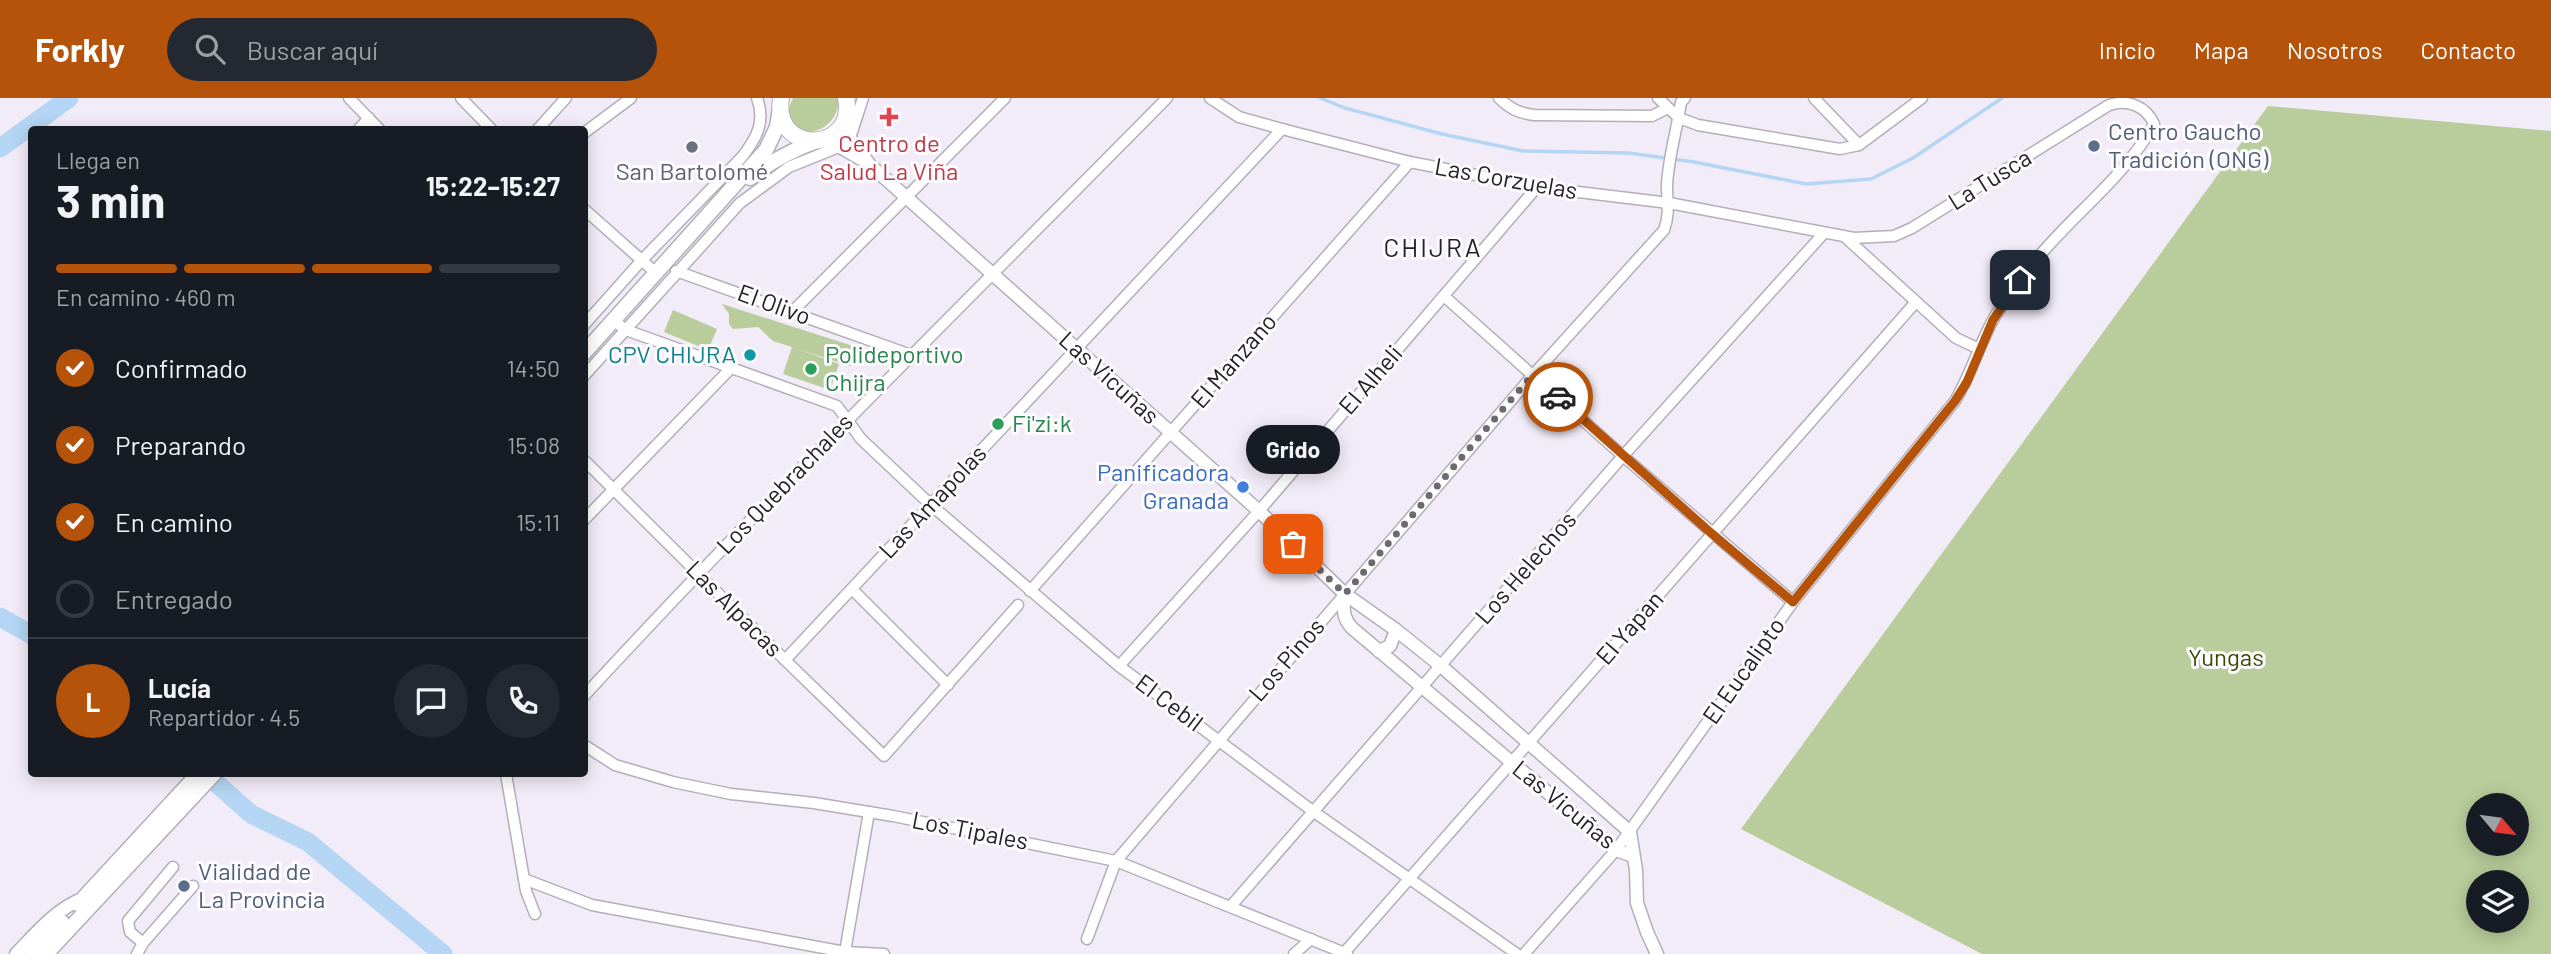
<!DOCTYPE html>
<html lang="es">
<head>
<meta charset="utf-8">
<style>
  :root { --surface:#171b24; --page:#242831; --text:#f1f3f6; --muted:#9ea1a6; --line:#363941; --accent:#b45309 }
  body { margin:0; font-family:Barlow,sans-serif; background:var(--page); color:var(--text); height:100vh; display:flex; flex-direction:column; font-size:26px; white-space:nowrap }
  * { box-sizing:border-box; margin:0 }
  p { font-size:23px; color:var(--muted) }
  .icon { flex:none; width:38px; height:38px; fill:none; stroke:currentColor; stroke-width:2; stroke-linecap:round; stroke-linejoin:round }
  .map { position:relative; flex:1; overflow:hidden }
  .sheet { position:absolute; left:28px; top:28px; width:560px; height:651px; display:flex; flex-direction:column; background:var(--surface); border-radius:7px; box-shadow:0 4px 18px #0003 }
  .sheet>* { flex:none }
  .needle { width:46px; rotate:119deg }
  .buttons { position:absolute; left:2466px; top:695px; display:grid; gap:14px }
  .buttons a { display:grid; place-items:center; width:63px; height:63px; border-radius:50%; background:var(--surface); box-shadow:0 4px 18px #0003; font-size:35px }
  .pin { position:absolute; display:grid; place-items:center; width:60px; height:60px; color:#fff; margin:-30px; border-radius:14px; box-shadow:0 4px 10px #0006 }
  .courier { position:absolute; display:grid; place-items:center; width:70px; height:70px; margin:-35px; border:5px solid #b45309; border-radius:50%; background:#fff; color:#222; box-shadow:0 2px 9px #0007 }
  .bubble { position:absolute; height:49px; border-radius:24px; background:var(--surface); box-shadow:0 4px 18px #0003; font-size:23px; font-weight:700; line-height:49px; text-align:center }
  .overview em { font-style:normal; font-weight:700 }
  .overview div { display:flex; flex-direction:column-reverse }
  .overview { display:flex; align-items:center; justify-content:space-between; height:119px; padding:0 28px }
  h1 { font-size:46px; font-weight:700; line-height:52px }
  .bar { display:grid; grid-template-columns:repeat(4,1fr); gap:10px 7px; align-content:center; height:84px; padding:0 28px }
  .bar i { height:9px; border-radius:5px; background:var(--line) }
  .bar .active { background:var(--accent) }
  .bar p { grid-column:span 4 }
  .line { display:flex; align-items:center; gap:18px; padding:0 28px; border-top:2px solid var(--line) }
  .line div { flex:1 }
  .round { display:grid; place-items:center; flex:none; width:74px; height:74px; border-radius:37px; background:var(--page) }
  ol { padding:0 28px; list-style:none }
  li { display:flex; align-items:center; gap:21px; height:77px }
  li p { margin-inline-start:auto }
  li .icon { padding:7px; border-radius:50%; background:var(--accent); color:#fff; stroke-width:4 }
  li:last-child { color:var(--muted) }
  li i { width:38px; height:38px; border:4px solid var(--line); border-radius:50% }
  header { display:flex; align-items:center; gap:42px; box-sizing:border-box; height:98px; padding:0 35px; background:var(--accent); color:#fff }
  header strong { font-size:33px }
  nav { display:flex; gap:38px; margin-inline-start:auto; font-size:24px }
  .search { width:490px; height:63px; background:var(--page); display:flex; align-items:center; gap:18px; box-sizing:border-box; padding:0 24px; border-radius:38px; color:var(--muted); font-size:26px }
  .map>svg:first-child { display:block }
</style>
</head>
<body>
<header>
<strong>Forkly</strong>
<div class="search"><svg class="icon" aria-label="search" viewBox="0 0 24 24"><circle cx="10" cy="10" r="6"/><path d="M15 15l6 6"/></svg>Buscar aquí</div>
<nav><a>Inicio</a><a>Mapa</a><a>Nosotros</a><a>Contacto</a></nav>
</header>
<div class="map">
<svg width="2551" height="856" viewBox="0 0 2551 856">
  <rect width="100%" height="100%" fill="#f2ecf8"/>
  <g fill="#b9cc9b" fill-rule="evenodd">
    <path d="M 793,0 L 839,0 C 837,48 771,41 793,0 Z"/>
    <path d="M 2268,8 L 2551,33 L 2551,856 L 1982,856 L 1741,731 ZM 2478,707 L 2516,707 L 2516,746 L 2478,746 ZM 2478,784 L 2516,784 L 2516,822 L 2478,822 Z"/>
    <path d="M 722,206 L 856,249 L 850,268 L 773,243 L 758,229 L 733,231 L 729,226 L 729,216 Z"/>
    <path d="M 673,212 L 717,231 L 708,252 L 664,234 Z"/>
    <path d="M 792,249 L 839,266 L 830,292 L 783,276 Z"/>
  </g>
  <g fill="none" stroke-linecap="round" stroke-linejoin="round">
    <path stroke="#b4d6f4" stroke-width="3.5" d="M 1320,0 L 1345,10 L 1442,36 L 1523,53 L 1629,55 L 1694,64 L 1806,86 L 1871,81 L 1913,60 L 2002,0"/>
    <g stroke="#b4d6f4" stroke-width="19">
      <path d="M 0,50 L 69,0"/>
      <path d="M 0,519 L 32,537"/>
      <path d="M 206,676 L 251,716 L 308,744 L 443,856"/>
    </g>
    <defs>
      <g id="minor">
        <path d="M 349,0 L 380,32"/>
        <path d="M 461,0 L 492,32"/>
        <path d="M 1210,0 L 1239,19 L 1282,31 L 1410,64 L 1537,89 L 1669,105 L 1854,140 L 1894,138 L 1912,130 L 2109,7 C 2128,1 2146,8 2154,26 C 2124,81 2069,119 2031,168 C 2018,185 2005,202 1994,220 C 1979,247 1971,276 1955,303 L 1793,504 L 1616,752 L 1524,856"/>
        <path d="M 1499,0 C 1510,11 1519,15 1534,17 L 1652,18 L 1668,10"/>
        <path d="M 1658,0 L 1679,20 L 1698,27 L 1840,51 L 1859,47 L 1922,0"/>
        <path d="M 1814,0 L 1859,47"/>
        <path d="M 358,32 L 369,20"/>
        <path d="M 537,32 L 566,0"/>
        <path d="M 584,35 L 631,0"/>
        <path d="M 584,111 L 656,175"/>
        <path d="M 1845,139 L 1956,240 L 1979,251"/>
        <path d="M 676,173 L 911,257"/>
        <path d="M 1444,198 L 1623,358 L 1793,504"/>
        <path d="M 792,214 L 1005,0"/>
        <path d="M 613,222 L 626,232 L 837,308 L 861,341 L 931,407 L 1119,568 L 1314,714 L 1517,856"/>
        <path d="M 584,227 L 642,162 L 742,59 C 756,41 766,24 757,0"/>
        <path d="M 584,278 L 740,105 L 789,69 L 841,48 L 850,40 L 863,0"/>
        <path d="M 584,362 L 785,562 L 884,658 L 1018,507"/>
        <path d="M 584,422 L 732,269"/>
        <path d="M 852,491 L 948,587"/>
        <path d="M 1030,493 L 1410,64"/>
        <path d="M 785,562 L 1282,31"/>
        <path d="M 1119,568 L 1259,413 L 1537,89"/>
        <path d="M 584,598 C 773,393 972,198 1167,0"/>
        <path d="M 584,647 L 615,667 L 673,684 L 731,696 L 814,705 L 893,718 L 1116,763 L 1347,856"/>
        <path d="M 506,676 L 526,793 L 535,816"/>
        <path d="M 524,781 L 592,807 L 845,854 L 884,856"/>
        <path d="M 1231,808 L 1623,358 L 1824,135"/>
        <path d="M 1087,841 L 1116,763 L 1533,277 L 1664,132 C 1670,116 1667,104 1667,88 C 1668,60 1677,32 1681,4 L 1685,0"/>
        <path d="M 143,845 L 130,834 L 128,823 L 173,769"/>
        <path d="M 845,854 L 869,714"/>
        <path d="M 1344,855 L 1915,205"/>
        <path d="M 137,856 L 143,845 L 193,788"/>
        <path d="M 1294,856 L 1311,841"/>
      </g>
      <g id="tertiary">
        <path d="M 843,26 L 850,40 L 870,67 L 1259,413 L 1345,496 L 1396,532 L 1441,568 L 1630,734 L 1636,772 L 1637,805 L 1647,834 L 1657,856"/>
        <path d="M 826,41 L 861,61"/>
        <path d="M 1345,496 C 1343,510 1342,519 1352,530 L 1616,752 L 1633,758"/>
        <path d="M 1379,553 L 1390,548 L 1396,532"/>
        <path d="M 16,856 C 37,834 56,811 84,800"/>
      </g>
      <g id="secondary">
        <path d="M 750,80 C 771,63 792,52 817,43"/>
        <path d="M 584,255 L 766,52 L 777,29 L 780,10"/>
        <path d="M 78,806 L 198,676"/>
        <path d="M 32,856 L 62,824"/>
        <path d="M 46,856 L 214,676"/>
      </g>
      <path id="primary" d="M 781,0 C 772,58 857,55 846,0"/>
    </defs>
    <use href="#minor" stroke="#b4aeba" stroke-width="13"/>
    <use href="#tertiary" stroke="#b4aeba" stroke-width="15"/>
    <use href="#secondary" stroke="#b4aeba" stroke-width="17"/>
    <use href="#primary" stroke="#b4aeba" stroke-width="18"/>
    <use href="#minor" stroke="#fff" stroke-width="10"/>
    <use href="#tertiary" stroke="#fff" stroke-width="12"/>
    <use href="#secondary" stroke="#fff" stroke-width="14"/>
    <use href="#primary" stroke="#fff" stroke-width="16"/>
  </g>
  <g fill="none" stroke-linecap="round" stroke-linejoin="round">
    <path stroke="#6c6970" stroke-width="7" stroke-dasharray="0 12.6" d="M 1293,446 L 1345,496 L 1533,276 L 1558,299"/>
    <path stroke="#b45309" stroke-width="9" d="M 1558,299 L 1711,435 L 1793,504 L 1955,303 L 1967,284 L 1993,222 L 2020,182"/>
  </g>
  <path fill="#e0444e" stroke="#fdfbfe" stroke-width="2.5" d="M885.5 8.5h7v7h7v7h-7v7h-7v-7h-7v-7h7z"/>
  <g fill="#5c6f8a" stroke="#fdfbfe" stroke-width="2.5">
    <circle cx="2094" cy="48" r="7"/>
    <circle cx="184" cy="788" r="7"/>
  </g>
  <circle fill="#6b7280" stroke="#fdfbfe" stroke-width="2.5" cx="692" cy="49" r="7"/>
  <circle fill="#0f9aa8" stroke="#fdfbfe" stroke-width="2.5" cx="750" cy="257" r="7"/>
  <g fill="#2e9e5b" stroke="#fdfbfe" stroke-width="2.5">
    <circle cx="811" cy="271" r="7"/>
    <circle cx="998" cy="326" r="7"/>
  </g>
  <circle fill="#3f7fe0" stroke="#fdfbfe" stroke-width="2.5" cx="1243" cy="389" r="7"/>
  <g text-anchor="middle" stroke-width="6" stroke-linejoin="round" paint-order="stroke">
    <g font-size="24" fill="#4e5e75" stroke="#fdfbfe" text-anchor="start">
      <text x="2108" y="42">Centro Gaucho<tspan x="2108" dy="28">Tradición (ONG)</tspan></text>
      <text x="198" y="782">Vialidad de<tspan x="198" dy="28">La Provincia</tspan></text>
    </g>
    <g font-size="24" fill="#be3a42" stroke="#fdfbfe">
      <text x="889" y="54">Centro de<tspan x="889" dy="28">Salud La Viña</tspan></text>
    </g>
    <g font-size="24" fill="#5b616d" stroke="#fdfbfe">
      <text x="692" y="82">San Bartolomé</text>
    </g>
    <g font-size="24" fill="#242226" stroke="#fdfbfe">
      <text transform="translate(1506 81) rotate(10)" y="8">Las Corzuelas</text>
      <text transform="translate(1990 82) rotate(-32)" y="8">La Tusca</text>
      <text transform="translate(774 207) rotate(20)" y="8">El Olivo</text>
      <text transform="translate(1234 263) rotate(-49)" y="8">El Manzano</text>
      <text transform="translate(1109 280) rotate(42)" y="8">Las Vicuñas</text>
      <text transform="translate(1371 282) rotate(-49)" y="8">El Alheli</text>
      <text transform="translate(785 386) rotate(-46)" y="8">Los Quebrachales</text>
      <text transform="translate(933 404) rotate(-47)" y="8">Las Amapolas</text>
      <text transform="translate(1526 470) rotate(-49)" y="8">Los Helechos</text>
      <text transform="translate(734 511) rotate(45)" y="8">Las Alpacas</text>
      <text transform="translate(1630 530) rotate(-49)" y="8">El Yapan</text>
      <text transform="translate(1287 562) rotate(-49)" y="8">Los Pinos</text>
      <text transform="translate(1744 573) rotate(-55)" y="8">El Eucalipto</text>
      <text transform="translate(1169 605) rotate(37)" y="8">El Cebil</text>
      <text transform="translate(1564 707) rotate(39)" y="8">Las Vicuñas</text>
      <text transform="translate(970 733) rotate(11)" y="8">Los Tipales</text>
    </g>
    <g font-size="24" fill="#0d838f" stroke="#fdfbfe" text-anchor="end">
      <text x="736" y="265">CPV CHIJRA</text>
    </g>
    <g font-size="24" fill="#27864d" stroke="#fdfbfe" text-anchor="start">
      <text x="825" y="265">Polideportivo<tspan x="825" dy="28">Chijra</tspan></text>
      <text x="1012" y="334">Fi'zi:k</text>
    </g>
    <g font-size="24" fill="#366cbe" stroke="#fdfbfe" text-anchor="end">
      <text x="1229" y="383">Panificadora<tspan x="1229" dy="28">Granada</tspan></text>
    </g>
    <g font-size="24" fill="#374b00" stroke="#fdfbfe">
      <text x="2226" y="568">Yungas</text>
    </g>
    <g font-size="26" letter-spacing="2" fill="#242226" stroke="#fdfbfe">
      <text x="1433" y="159">CHIJRA</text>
    </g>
  </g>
</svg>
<div class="buttons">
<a><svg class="needle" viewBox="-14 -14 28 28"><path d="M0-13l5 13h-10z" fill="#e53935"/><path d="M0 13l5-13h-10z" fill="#9ea1a6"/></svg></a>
<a><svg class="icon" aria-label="layers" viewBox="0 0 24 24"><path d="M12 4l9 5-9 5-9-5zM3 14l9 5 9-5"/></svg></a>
</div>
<div class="pin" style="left:1293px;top:446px;background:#ea580c"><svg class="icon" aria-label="bag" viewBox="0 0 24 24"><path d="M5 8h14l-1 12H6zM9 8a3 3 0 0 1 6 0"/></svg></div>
<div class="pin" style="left:2020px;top:182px;background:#1f2937"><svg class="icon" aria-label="home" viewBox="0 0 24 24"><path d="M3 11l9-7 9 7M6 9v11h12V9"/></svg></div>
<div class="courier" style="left:1558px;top:299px"><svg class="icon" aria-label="car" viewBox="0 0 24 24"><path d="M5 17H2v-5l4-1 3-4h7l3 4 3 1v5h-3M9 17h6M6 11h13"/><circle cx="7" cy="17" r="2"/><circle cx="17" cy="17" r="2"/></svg></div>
<div class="bubble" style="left:1246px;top:327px;width:94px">Grido</div>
<section class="sheet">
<div class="overview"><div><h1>3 min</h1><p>Llega en</p></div><em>15:22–15:27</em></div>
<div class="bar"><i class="active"></i><i class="active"></i><i class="active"></i><i></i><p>En camino · 460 m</p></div>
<ol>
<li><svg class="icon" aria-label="check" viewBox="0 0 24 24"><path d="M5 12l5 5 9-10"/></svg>Confirmado<p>14:50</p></li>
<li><svg class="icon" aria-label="check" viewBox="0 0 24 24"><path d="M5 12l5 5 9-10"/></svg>Preparando<p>15:08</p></li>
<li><svg class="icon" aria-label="check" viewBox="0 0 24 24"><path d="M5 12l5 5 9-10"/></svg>En camino<p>15:11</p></li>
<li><i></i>Entregado</li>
</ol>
<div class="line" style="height:126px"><b class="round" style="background:var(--accent);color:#fff">L</b><div><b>Lucía</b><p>Repartidor · 4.5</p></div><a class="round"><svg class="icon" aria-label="chat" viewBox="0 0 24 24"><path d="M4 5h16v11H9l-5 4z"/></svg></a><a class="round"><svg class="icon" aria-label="phone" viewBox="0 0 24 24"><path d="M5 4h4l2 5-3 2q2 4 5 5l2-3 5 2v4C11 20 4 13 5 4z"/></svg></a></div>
</section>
</div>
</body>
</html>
